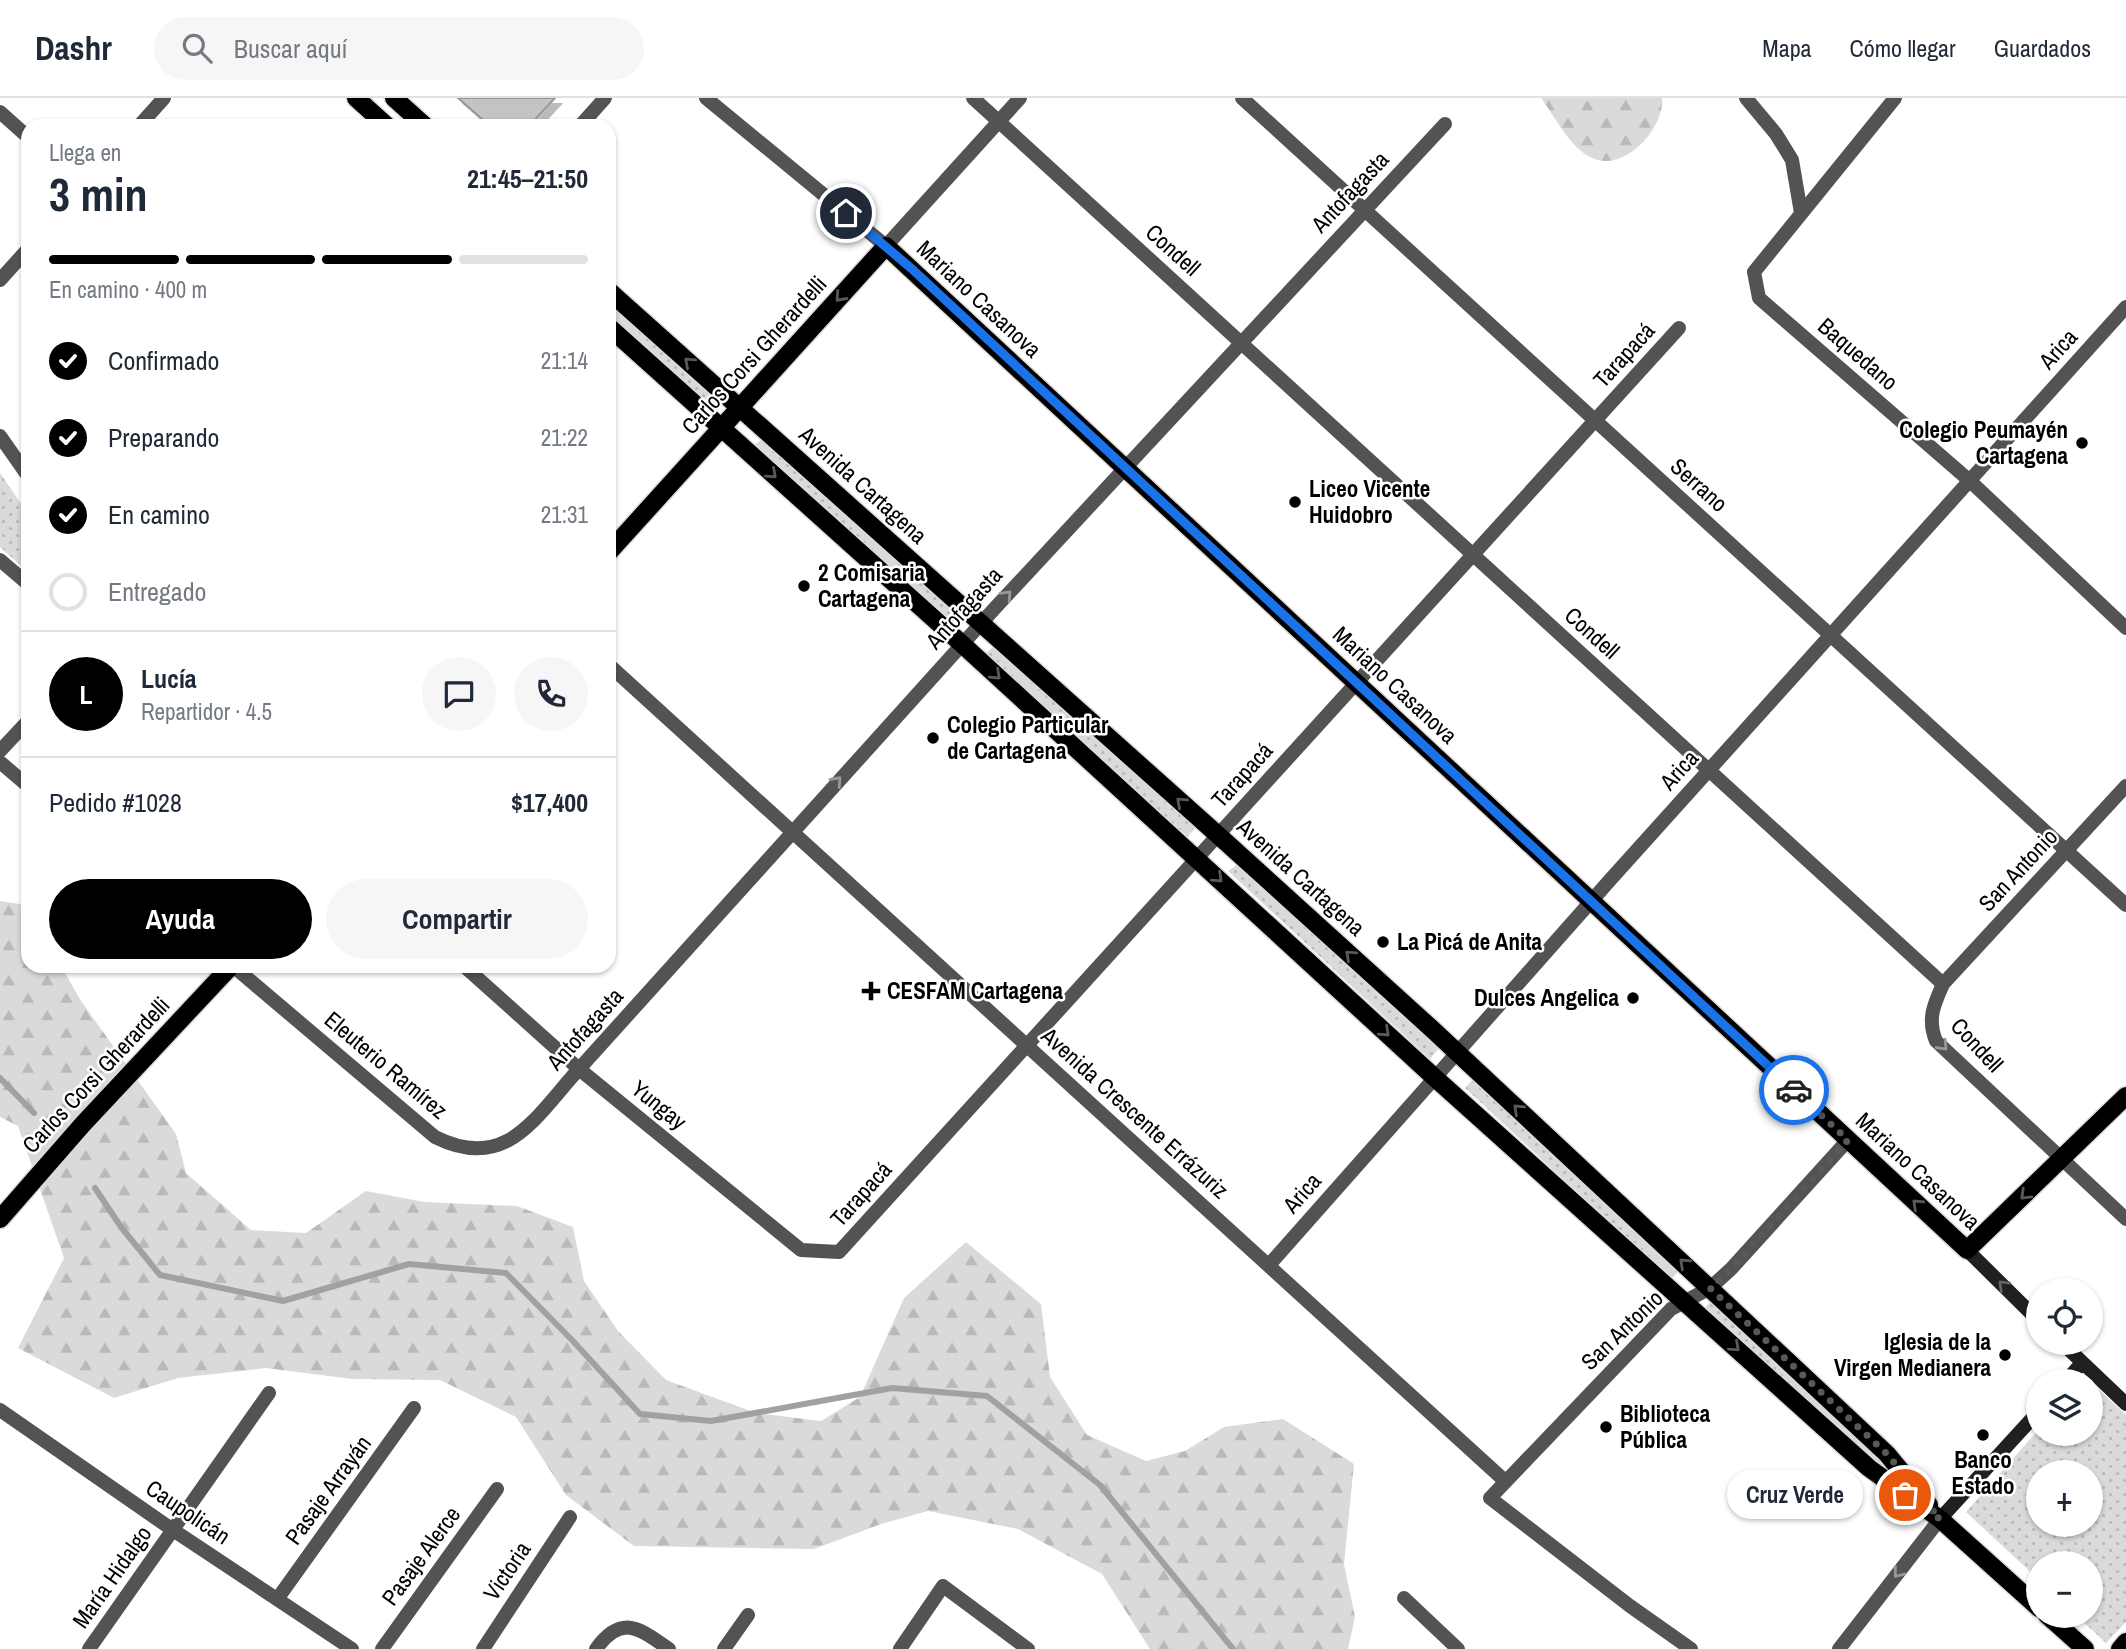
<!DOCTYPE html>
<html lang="es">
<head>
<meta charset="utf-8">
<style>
  :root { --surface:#fff; --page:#f6f6f7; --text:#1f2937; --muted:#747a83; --line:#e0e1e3; --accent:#000 }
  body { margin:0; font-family:"Archivo Narrow",sans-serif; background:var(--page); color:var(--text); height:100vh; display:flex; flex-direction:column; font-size:26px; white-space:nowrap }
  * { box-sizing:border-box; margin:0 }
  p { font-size:23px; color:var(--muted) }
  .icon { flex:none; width:38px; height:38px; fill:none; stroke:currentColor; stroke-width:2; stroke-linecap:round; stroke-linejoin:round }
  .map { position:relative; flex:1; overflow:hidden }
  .details { position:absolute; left:21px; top:21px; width:595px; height:854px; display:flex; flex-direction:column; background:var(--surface); border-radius:21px; box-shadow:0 2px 5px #0004 }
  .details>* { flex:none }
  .tools { position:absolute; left:2026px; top:1180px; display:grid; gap:14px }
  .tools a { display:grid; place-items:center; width:77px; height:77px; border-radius:50%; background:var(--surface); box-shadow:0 2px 5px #0004; font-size:35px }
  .pin { position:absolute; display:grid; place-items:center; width:60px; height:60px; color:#fff; margin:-30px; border:4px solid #fff; border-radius:50%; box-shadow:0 2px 7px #0007 }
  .courier { position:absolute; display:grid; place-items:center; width:70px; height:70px; margin:-35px; border:5px solid #1a73e8; border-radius:50%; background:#fff; color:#222; box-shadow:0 2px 9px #0007 }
  .bubble { position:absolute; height:49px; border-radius:24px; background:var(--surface); box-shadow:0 2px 5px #0004; font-size:23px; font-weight:800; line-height:49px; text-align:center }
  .head em { font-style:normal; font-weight:800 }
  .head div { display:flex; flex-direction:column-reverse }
  .head { display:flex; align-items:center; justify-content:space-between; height:119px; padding:0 28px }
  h1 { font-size:46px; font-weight:800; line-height:52px }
  .bar { display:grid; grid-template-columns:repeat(4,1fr); gap:10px 7px; align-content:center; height:84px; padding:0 28px }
  .bar i { height:9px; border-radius:5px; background:var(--line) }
  .bar .on { background:var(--accent) }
  .bar p { grid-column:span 4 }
  .line { display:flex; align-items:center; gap:18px; padding:0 28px; border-top:2px solid var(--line) }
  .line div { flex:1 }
  .round { display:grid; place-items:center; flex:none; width:74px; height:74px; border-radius:37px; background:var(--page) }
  ol { padding:0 28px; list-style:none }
  li { display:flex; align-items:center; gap:21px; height:77px }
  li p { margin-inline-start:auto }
  li .icon { padding:7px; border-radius:50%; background:var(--accent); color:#fff; stroke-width:4 }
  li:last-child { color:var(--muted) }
  li i { width:38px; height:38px; border:4px solid var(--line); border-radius:50% }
  .cta { display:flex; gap:14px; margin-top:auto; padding:14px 28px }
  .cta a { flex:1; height:80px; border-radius:42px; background:var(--accent); color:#fff; font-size:28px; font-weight:800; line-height:80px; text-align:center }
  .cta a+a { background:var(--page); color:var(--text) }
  header { display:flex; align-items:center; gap:42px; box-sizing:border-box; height:98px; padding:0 35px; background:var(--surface); border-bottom:2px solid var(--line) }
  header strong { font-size:33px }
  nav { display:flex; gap:38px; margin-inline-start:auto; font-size:24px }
  .search { width:490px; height:63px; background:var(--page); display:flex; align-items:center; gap:18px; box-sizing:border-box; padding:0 24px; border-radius:38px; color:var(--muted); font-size:26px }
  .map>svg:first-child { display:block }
</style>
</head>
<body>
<header>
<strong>Dashr</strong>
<div class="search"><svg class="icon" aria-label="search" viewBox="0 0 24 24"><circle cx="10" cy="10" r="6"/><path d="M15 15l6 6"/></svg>Buscar aquí</div>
<nav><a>Mapa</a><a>Cómo llegar</a><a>Guardados</a></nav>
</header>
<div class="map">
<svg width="2126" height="1551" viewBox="0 0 2126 1551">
  <defs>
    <pattern id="green-dots" width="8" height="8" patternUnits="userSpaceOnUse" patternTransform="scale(1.75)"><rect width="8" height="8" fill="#dadada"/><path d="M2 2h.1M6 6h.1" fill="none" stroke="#b9b9b9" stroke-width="1.8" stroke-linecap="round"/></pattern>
    <pattern id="forest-firs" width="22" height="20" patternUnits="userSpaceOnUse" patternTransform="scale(1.75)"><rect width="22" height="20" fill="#dadada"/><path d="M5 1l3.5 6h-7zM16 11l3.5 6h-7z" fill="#b9b9b9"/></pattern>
    <filter id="shadow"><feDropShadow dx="6" dy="6" stdDeviation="0" flood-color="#0004"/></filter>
  </defs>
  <rect width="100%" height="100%" fill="#fff"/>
  <g fill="url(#green-dots)" fill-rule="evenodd">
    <path d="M 609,202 L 721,303 L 713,313 L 609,220 Z"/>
    <path d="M 763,340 L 965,523 L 959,530 L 753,348 Z"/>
    <path d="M 0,375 L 28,416 L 28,474 L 0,449 Z"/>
    <path d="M 993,549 L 1195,729 L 1188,739 L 985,556 Z"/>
    <path d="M 1237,767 L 1439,950 L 1430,961 L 1228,773 Z"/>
    <path d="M 1473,981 L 1680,1172 L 1671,1181 L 1465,990 Z"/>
    <path d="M 1713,1201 L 1891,1366 L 1894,1380 L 1703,1212 Z"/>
    <path d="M 2091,1284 L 2126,1317 L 2126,1524 L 2106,1545 L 2076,1517 L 2091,1517 L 2091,1465 L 2039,1465 L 2039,1482 L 1966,1414 L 2039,1331 L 2039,1335 L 2091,1335 ZM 2039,1374 L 2091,1374 L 2091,1426 L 2039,1426 Z"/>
  </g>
  <g fill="url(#forest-firs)">
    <path d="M 1541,0 L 1662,0 C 1665,32 1621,77 1590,59 C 1569,48 1555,19 1541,0 Z"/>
    <path d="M 0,803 L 20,806 L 28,818 L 28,868 L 61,868 L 81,903 L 176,1036 L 186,1075 L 251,1132 L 306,1135 L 366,1093 L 424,1104 L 517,1108 L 573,1129 L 584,1183 L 618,1233 L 666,1282 L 756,1315 L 821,1323 L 860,1299 L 904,1200 L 966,1144 L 1041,1206 L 1050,1279 L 1087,1337 L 1146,1363 L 1185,1353 L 1224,1329 L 1283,1321 L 1354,1366 L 1344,1466 L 1355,1519 L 1348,1551 L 1150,1551 L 1102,1476 L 1018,1431 L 928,1413 L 881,1426 L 814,1451 L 634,1448 L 566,1397 L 516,1319 L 440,1282 L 352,1281 L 266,1270 L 178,1280 L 114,1300 L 18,1250 L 64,1160 L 18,1028 L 0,1019 Z"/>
  </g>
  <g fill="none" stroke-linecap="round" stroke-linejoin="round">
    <g stroke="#a1a1a1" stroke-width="6">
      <path d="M 0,980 L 34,1015"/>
      <path d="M 95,1090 L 121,1129 L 160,1177 L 283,1203 L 409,1166 L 506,1175 L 572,1242 L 640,1316 L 711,1323 L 892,1290 L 987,1298 L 1100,1387 L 1233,1551"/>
    </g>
  </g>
  <path fill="#c3c3c3" stroke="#979797" stroke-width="2" filter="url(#shadow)" d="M 458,0 L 555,0 L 529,28 L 490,28 Z"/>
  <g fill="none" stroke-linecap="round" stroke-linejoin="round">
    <defs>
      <g id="primary">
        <path d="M 356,0 L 387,28"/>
        <path d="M 394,0 L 425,28"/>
        <path d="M 609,193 L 1218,737 L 1432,931 L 1887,1356 L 1929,1407"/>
        <path d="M 609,229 L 962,546 L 1434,979 L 1869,1370 L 1940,1421 L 2039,1510"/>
        <path d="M 609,454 L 886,148 L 1967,1152 L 2126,998"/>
        <path d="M 0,1121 L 83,1026 L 231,868"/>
        <path d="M 2047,1517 L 2085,1551"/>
        <path d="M 2120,1551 L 2126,1544"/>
      </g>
    </defs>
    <use href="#primary" stroke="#dbdbdb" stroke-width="21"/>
    <g stroke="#535353" stroke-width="14">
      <path d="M 706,0 L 886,148 L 1020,0"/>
      <path d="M 973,0 L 1943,886"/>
      <path d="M 1242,0 L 2126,807"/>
      <path d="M 1746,0 L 1776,36 L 1792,62 L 1801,115"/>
      <path d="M 1895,0 L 1754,174 L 1759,200 L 1970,383 L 2126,530"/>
      <path d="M 0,14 L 28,39"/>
      <path d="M 139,28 L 164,0"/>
      <path d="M 580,28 L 605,0"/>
      <path d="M 0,182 L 28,151"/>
      <path d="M 0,338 L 28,378"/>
      <path d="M 0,462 L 28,486"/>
      <path d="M 609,567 L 1505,1383"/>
      <path d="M 0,653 L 28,623"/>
      <path d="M 0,664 L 28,688"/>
      <path d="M 2126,688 L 1943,886 C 1934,906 1927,921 1936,943 L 2126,1121"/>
      <path d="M 233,868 L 435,1039 C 507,1075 535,1019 579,971 L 995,510 L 1445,26"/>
      <path d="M 464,868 L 579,971 L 801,1152 L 839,1154 L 1679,230"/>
      <path d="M 1269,1167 L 1610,782 L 2126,209"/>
      <path d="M 0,1312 L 173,1432 L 352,1551"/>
      <path d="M 278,1500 L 414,1310"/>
      <path d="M 1404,1500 L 1458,1551"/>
      <path d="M 89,1551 L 269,1295"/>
      <path d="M 382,1551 L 497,1391"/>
      <path d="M 483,1551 L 570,1419"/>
      <path d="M 596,1551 C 622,1515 640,1531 669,1551"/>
      <path d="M 724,1551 L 748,1517"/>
      <path d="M 900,1551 L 943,1488 L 1028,1551"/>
      <path d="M 1691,1551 L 1630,1508 L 1490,1400 L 1671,1211 L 1710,1190 L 1731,1171 L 1848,1042"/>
      <path d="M 1839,1551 L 1940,1421"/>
    </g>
    <g stroke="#202020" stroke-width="14">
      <path d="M 1967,1152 L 2039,1223"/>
      <path d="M 2061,1244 L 2126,1306"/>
      <path d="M 2066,1283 L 2082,1265"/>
      <path d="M 1940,1421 L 2039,1313"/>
    </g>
    <use href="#primary" stroke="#000" stroke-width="18"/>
  </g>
  <defs><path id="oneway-chevron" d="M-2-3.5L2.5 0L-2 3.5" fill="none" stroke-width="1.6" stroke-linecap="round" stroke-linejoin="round" transform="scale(1.75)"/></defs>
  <g stroke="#595959">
    <use href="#oneway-chevron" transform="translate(840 199) rotate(132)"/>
    <use href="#oneway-chevron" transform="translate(689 264) rotate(-138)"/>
    <use href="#oneway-chevron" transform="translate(772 376) rotate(42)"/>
    <use href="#oneway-chevron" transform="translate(996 577) rotate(43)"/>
    <use href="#oneway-chevron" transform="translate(1181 704) rotate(-138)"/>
    <use href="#oneway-chevron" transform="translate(1218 780) rotate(43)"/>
    <use href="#oneway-chevron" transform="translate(1350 857) rotate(-138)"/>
    <use href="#oneway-chevron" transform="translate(1385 934) rotate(43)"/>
    <use href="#oneway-chevron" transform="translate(1518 1011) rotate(-137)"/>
    <use href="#oneway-chevron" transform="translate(2025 1097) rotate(136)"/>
    <use href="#oneway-chevron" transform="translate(1917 1106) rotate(-137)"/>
    <use href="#oneway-chevron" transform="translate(1684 1165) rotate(-137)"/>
    <use href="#oneway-chevron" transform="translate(1735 1249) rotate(42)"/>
  </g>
  <g stroke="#989898">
    <use href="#oneway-chevron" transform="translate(1007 497) rotate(-47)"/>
    <use href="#oneway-chevron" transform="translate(837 683) rotate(-48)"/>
    <use href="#oneway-chevron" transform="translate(1943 948) rotate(47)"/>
    <use href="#oneway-chevron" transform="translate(1898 1475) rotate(128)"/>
  </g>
  <use stroke="#636363" href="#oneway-chevron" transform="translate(2003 1187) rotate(-136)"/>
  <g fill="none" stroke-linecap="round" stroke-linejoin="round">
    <path stroke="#595959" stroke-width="7" stroke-dasharray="0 12.6" d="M 1794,992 L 1848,1042 L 1731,1171 L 1710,1190 L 1887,1356 L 1940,1421 L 1905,1397"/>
    <path stroke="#1a73e8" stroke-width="9" d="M 846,115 L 912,171 L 1794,992"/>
  </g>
  <g fill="#000" stroke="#fff" stroke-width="2.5">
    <circle cx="2082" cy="345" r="7"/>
    <circle cx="1295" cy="404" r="7"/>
    <circle cx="804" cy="488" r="7"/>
    <circle cx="933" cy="640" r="7"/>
    <circle cx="1383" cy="844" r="7"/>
    <path d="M867.5 882.5h7v7h7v7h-7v7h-7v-7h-7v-7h7z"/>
    <circle cx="1633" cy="900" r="7"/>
    <circle cx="2005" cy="1257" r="7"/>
    <circle cx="1606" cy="1329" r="7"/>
    <circle cx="1983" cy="1337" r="7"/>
  </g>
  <g text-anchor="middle" stroke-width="5" stroke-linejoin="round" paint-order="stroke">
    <g font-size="23" fill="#000" stroke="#fff">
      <text transform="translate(1350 94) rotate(-47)" y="8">Antofagasta</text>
      <text transform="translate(1173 152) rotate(42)" y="8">Condell</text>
      <text transform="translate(979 201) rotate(43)" y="8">Mariano Casanova</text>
      <text transform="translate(2058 251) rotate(-48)" y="8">Arica</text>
      <text transform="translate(1858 256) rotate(41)" y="8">Baquedano</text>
      <text transform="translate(754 257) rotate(-48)" y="8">Carlos Corsi Gherardelli</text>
      <text transform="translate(1624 257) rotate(-48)" y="8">Tarapacá</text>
      <text transform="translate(863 387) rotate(42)" y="8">Avenida Cartagena</text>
      <text transform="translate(1699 387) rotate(42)" y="8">Serrano</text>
      <text transform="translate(964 510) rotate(-48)" y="8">Antofagasta</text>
      <text transform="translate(1592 535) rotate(42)" y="8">Condell</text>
      <text transform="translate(1395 587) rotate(43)" y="8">Mariano Casanova</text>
      <text transform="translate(1679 672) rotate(-48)" y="8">Arica</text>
      <text transform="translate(1242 677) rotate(-48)" y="8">Tarapacá</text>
      <text transform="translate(2018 772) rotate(-47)" y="8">San Antonio</text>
      <text transform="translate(1301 779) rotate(42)" y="8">Avenida Cartagena</text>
      <text transform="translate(585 931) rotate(-48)" y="8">Antofagasta</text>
      <text transform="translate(1977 947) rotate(47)" y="8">Condell</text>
      <text transform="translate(386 967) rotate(40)" y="8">Eleuterio Ramírez</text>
      <text transform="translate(96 977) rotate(-47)" y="8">Carlos Corsi Gherardelli</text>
      <text transform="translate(659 1007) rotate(39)" y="8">Yungay</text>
      <text transform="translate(1135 1015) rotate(42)" y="8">Avenida Crescente Errázuriz</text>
      <text transform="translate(1918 1073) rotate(43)" y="8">Mariano Casanova</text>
      <text transform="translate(1302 1095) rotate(-49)" y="8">Arica</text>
      <text transform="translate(861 1096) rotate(-48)" y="8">Tarapacá</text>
      <text transform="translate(1622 1232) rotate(-44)" y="8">San Antonio</text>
      <text transform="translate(328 1392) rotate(-54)" y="8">Pasaje Arrayán</text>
      <text transform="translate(188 1414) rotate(34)" y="8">Caupolicán</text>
      <text transform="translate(421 1458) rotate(-54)" y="8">Pasaje Alerce</text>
      <text transform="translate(507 1473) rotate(-56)" y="8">Victoria</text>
      <text transform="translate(112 1479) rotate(-55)" y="8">María Hidalgo</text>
    </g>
    <g font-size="23" font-weight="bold" fill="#000" stroke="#fff" text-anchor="start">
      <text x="2068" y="340" text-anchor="end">Colegio Peumayén<tspan x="2068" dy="26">Cartagena</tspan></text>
      <text x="1309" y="399">Liceo Vicente<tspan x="1309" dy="26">Huidobro</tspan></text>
      <text x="818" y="483">2 Comisaria<tspan x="818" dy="26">Cartagena</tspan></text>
      <text x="947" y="635">Colegio Particular<tspan x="947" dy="26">de Cartagena</tspan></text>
      <text x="1397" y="852">La Picá de Anita</text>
      <text x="887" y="901">CESFAM Cartagena</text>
      <text x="1619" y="908" text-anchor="end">Dulces Angelica</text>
      <text x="1991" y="1252" text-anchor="end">Iglesia de la<tspan x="1991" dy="26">Virgen Medianera</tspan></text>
      <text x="1620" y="1324">Biblioteca<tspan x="1620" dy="26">Pública</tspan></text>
      <text x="1983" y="1370" text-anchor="middle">Banco<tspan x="1983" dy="26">Estado</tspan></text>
    </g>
  </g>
</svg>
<div class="tools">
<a><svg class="icon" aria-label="locate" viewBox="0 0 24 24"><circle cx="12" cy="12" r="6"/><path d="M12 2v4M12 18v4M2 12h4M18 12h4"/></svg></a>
<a><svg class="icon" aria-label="layers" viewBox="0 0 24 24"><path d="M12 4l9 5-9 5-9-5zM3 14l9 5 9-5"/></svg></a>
<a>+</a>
<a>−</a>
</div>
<div class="pin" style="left:1905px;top:1397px;background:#ea580c"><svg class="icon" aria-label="bag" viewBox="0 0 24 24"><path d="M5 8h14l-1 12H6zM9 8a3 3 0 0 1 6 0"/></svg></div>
<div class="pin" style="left:846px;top:115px;background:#1f2937"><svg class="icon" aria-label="home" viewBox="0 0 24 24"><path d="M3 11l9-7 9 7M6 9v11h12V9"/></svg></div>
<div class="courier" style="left:1794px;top:992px"><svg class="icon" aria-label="car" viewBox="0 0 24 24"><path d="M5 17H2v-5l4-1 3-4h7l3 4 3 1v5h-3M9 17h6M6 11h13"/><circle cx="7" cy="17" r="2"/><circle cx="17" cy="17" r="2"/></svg></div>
<div class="bubble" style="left:1727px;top:1372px;width:136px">Cruz Verde</div>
<section class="details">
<div class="head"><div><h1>3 min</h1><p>Llega en</p></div><em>21:45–21:50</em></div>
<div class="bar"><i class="on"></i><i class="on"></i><i class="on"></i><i></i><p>En camino · 400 m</p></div>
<ol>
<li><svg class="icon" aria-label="check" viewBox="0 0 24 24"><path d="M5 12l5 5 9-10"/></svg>Confirmado<p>21:14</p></li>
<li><svg class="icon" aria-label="check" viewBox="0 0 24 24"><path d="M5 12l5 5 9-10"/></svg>Preparando<p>21:22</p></li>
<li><svg class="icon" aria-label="check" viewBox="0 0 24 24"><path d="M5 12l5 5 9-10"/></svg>En camino<p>21:31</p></li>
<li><i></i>Entregado</li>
</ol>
<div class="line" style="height:126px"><b class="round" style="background:var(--accent);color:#fff">L</b><div><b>Lucía</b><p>Repartidor · 4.5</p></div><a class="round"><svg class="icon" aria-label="chat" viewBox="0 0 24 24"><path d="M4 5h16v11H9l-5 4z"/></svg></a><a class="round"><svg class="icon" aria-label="phone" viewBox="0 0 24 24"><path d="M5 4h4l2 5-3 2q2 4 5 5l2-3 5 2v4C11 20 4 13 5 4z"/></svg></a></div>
<div class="line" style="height:91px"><div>Pedido #1028</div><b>$17,400</b></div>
<div class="cta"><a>Ayuda</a><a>Compartir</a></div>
</section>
</div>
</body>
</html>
